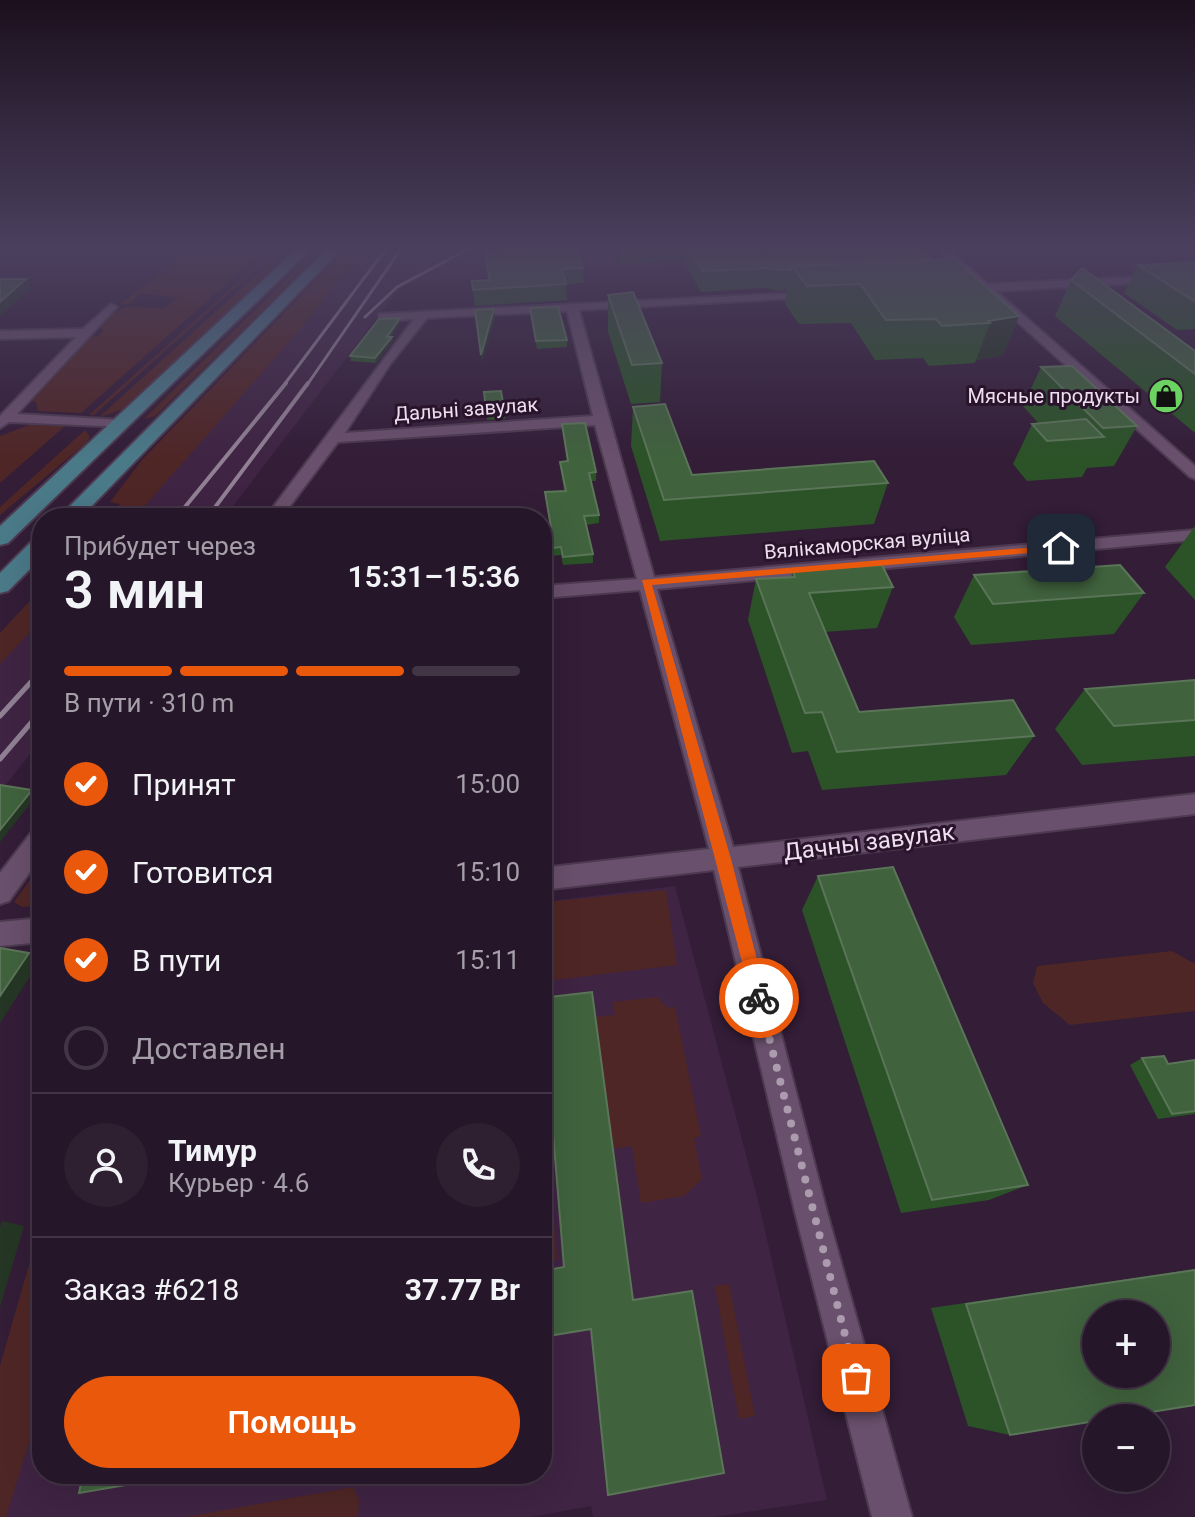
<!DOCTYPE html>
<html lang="ru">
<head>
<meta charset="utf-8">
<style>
  :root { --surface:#261629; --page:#2e1f31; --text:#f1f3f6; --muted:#a49fa8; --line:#423546; --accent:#ea580c }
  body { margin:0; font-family:Roboto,sans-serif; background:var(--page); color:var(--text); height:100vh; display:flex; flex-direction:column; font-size:30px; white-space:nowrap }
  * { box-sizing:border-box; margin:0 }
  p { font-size:26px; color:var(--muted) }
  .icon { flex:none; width:44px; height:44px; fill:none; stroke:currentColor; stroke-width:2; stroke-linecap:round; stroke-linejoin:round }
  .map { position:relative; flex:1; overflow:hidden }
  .panel { position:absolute; left:32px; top:508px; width:520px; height:976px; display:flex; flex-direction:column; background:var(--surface); border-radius:32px; box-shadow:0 8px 32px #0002,0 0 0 2px var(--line) }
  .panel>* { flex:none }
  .fabs { position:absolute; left:1082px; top:1300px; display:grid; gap:16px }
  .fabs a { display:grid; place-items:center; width:88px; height:88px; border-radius:50%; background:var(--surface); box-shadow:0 8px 32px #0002,0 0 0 2px var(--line); font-size:40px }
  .pin { position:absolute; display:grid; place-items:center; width:68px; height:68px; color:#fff; margin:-34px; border-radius:16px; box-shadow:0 4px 12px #0006 }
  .courier { position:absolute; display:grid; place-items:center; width:80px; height:80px; margin:-40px; border:6px solid #ea580c; border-radius:50%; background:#fff; color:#222; box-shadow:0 2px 10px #0007 }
  .overview em { font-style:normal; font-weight:600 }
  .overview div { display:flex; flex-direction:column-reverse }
  .overview { display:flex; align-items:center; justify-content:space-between; height:136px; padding:0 32px }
  h1 { font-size:52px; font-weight:600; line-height:60px }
  .bar { display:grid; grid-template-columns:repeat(4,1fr); gap:12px 8px; align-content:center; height:96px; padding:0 32px }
  .bar i { height:10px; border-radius:6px; background:var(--line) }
  .bar .active { background:var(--accent) }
  .bar p { grid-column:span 4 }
  .line { display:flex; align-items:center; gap:20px; padding:0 32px; border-top:2px solid var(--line) }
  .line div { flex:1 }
  .round { display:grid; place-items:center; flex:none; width:84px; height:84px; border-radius:42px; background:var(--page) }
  ol { padding:0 32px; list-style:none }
  li { display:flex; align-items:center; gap:24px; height:88px }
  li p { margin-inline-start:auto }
  li .icon { padding:8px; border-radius:50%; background:var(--accent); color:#fff; stroke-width:4 }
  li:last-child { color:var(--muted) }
  li i { width:44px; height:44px; border:4px solid var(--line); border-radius:50% }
  .cta { display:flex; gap:16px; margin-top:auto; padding:16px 32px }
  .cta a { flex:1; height:92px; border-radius:48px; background:var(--accent); color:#fff; font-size:32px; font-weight:600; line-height:92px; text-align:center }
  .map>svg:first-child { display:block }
</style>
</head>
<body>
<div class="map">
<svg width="1195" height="1517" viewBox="0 0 1195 1517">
  <rect width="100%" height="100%" fill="#331d37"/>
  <g fill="#3f2443">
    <path d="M 357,246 L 812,246 L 821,256 L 420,281 L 399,289 L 224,518 L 118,518 Z"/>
    <path d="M 42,600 L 42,739 L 0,792 L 0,645 Z"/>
    <path d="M 675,886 L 758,1200 L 827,1500 L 714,1517 L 593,1517 L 591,1506 L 531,1517 L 0,1517 L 0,1366 L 42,1220 L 42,1474 L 542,1474 L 542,902 Z"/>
  </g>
  <g fill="#4f2626">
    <path d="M 217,246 L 269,246 L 81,413 L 38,411 L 36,402 L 31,401 L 89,337 L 98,336 L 104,330 L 98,327 C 123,301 130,307 164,309 L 178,297 L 139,294 L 130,304 L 120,304 L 185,254 Z"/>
    <path d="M 320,246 L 323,246 L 276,297 L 155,416 L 144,419 Z"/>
    <path d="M 349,246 L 367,246 L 296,334 L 134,518 L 107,518 L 120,504 L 110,502 L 142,460 Z"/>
    <path d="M 266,257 L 269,257 L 94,415 L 89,415 Z"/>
    <path d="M 279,258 L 264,278 L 123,409 L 98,418 L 274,259 Z"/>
    <path d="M 29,425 L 65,426 L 0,483 L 0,436 Z"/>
    <path d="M 85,430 L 90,437 L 86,443 L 0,515 L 0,507 Z"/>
    <path d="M 42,588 L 42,619 L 0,664 L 0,633 Z"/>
    <path d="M 42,863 L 42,905 L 22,907 L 14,902 Z"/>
    <path d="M 666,890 L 677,965 L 554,980 L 547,902 Z"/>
    <path d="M 1172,951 L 1195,964 L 1195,1011 L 1070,1025 L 1043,1003 L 1033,983 L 1037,966 Z"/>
    <path d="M 657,997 L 668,1008 L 675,1007 L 701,1136 L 694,1138 L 702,1179 L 684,1196 L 641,1203 L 632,1146 L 611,1149 L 594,1017 L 615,1015 L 613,1002 Z"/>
    <path d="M 542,1071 L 557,1259 L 549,1261 L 546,1214 L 542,1209 Z"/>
    <path d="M 42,1220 L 42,1399 L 6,1517 L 0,1517 L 0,1366 Z"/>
    <path d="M 729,1284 L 755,1416 L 739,1419 L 715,1286 Z"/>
    <path d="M 353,1487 L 359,1499 L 358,1517 L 186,1517 Z"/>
  </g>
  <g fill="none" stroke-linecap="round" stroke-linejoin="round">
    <defs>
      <g id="minor">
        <path d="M 934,246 L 945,246 L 988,284 L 1195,274 L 1195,280 L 996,291 L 1195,466 L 1195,479 L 1190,477 L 983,291 L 956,291 L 956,287 L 976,285 Z"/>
        <path d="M 814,292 L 818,293 L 818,297 L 579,310 L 654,577 L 1195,530 L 1195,540 L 657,589 L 733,847 L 1195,794 L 1195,814 L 738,867 L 827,1212 L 912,1517 L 872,1517 L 795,1212 L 714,870 L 542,890 L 542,868 L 709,849 L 640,590 L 542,598 L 542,586 L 637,579 L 595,425 L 338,442 L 281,518 L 265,518 L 414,319 L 383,321 L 379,320 L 379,314 ZM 567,311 L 593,416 L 345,433 L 391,363 L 427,318 Z"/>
        <path d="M 111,304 L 117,307 L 115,309 L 17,414 L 121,420 L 126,421 L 126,427 L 9,422 L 0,428 L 0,416 L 76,337 L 0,339 L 0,331 L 83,329 Z"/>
        <path d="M 42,826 L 42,855 L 9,901 L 0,904 L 0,873 L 34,829 Z"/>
        <path d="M 42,918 L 42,942 L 0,946 L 0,922 Z"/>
      </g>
      <g id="major">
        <path d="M 300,246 L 314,246 L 8,543 L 0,545 L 0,526 Z"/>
        <path d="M 330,246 L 344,246 L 80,518 L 58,518 Z"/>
        <path d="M 42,537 L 42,557 L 8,591 L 0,593 L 0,573 L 34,539 Z"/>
      </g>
    </defs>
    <use href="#minor" stroke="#4d3a50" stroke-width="4"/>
    <use href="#major" stroke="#4d3a50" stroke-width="4"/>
    <use href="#minor" fill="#69506c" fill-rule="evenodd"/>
    <use href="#major" fill="#4a7988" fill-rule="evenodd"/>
    <g stroke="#918094" stroke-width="3">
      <path d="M 365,317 L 397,287 L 474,246"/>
      <path d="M 284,385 L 388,246"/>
      <path d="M 307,385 L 403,246"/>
    </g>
    <g stroke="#918094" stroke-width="4">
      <path d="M 176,518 L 286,383"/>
      <path d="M 207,518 L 308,383"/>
    </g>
    <g stroke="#918094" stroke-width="5">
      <path d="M 0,716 L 42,670"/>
      <path d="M 0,759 L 42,710"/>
    </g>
  </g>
  <g fill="#2b5327">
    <path d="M 518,246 L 583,268 L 584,283 L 566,284 L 567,300 L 475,306 L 472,281 L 488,280 L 484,251 L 518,249 Z"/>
    <path d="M 619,246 L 918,246 L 933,260 L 1019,316 L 1003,355 L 976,360 L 975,363 L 929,366 L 923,358 L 875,360 L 851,323 L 799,324 L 785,304 L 787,290 L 776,291 L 765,288 L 701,292 L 683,260 L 620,264 Z"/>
    <path d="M 1195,262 L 1195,329 L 1177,330 L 1124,293 L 1138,265 Z"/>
    <path d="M 1071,280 L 1195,351 L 1195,433 L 1055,316 Z"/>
    <path d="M 608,295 L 662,363 L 660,402 L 631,404 L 608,332 Z"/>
    <path d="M 530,308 L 567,340 L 567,347 L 537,349 Z"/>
    <path d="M 400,323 L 391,337 L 393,341 L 376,363 L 351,361 L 350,356 Z"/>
    <path d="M 1041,367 L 1137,426 L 1114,466 L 1087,468 L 1082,477 L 1027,481 L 1013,464 L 1032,424 L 1039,424 L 1023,406 Z"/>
    <path d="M 501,391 L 505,419 L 487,420 L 484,392 Z"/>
    <path d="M 633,407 L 692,475 L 888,483 L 874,524 L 660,541 L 631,446 Z"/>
    <path d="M 562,424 L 596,472 L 596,481 L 591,481 L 599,515 L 599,523 L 586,525 L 593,554 L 593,563 L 563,565 L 561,555 L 542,557 L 542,527 L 550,527 L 545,492 L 564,491 L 560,462 L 567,461 Z"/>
    <path d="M 1195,526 L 1195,600 L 1165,567 Z"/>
    <path d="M 793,571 L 893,587 L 877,628 L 825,632 L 859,712 L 1034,736 L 1006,775 L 822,790 L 808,751 L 792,753 L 748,620 L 756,579 L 791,577 Z"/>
    <path d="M 974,575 L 1144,593 L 1114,634 L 971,645 L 954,617 Z"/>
    <path d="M 1195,680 L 1195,756 L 1082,765 L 1055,729 L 1085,689 Z"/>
    <path d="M 818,876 L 1028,1185 L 989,1200 L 901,1213 L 802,910 Z"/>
    <path d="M 1142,1058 L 1168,1064 L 1195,1060 L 1195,1114 L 1158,1119 L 1130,1065 Z"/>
    <path d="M 1195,1269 L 1195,1405 L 1010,1435 L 968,1426 L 931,1308 Z"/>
  </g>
  <g fill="#253724">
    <path d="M 26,279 L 31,288 L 0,316 L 0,302 Z"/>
    <path d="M 494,309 L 495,318 L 482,363 L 481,355 Z"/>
    <path d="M 1019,316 L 1003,355 L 976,360 L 990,323 L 988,321 Z"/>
    <path d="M 400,318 L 400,323 L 388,342 L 387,337 Z"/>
    <path d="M 392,337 L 393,341 L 376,363 L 375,358 Z"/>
    <path d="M 32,790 L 37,795 L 0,842 L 0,830 Z"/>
    <path d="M 29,953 L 40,961 L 0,1023 L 0,996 Z"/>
    <path d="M 2,1221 L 24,1226 L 0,1307 L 0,1227 Z"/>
  </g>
  <g fill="#40623d" stroke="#5b7558" stroke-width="2" fill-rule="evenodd">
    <path d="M 518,246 L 576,246 L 583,268 L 562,269 L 566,284 L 473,290 L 472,281 L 490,280 L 484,251 L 519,249 Z"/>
    <path d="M 688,246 L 918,246 L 933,260 L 792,266 L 791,270 L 780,270 L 768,268 L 703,271 Z"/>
    <path d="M 955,259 L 1019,316 L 988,321 L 990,323 L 942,326 L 936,319 L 886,320 L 860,284 L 807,286 L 792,266 Z"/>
    <path d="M 1195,262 L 1195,301 L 1194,301 L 1138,265 Z"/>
    <path d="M 1082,268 L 1195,351 L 1195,374 L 1071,280 Z"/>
    <path d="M 0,279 L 26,279 L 0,302 Z"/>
    <path d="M 633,292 L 662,363 L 632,365 L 608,295 Z"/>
    <path d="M 558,307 L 567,340 L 536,341 L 530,308 Z"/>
    <path d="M 494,309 L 481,355 L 475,310 Z"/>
    <path d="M 400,318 L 387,337 L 392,337 L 375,358 L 350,356 L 379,319 Z"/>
    <path d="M 1072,366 L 1137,426 L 1103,428 L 1041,367 Z"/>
    <path d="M 501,391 L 504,409 L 486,410 L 484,392 Z"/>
    <path d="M 665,404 L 692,475 L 874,461 L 888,483 L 664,500 L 633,407 Z"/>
    <path d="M 1086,419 L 1104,437 L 1047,441 L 1032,424 Z"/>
    <path d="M 585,423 L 596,472 L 589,473 L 599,515 L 584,516 L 593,554 L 563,557 L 561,547 L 542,549 L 542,527 L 551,527 L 545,492 L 566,491 L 560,462 L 568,461 L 562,424 Z"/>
    <path d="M 882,565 L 893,587 L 809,593 L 859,712 L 1013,700 L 1034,736 L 837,752 L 822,712 L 805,713 L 756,579 L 795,577 L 793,571 Z"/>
    <path d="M 1120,565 L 1144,593 L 993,604 L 974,575 Z"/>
    <path d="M 1195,680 L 1195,720 L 1114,726 L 1085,689 Z"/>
    <path d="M 0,785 L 32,790 L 0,830 Z"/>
    <path d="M 893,867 L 1028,1185 L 932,1200 L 818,876 Z"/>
    <path d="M 0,948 L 29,953 L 0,996 Z"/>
    <path d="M 592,992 L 633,1300 L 692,1291 L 724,1473 L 608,1495 L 591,1329 L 542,1337 L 542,1271 L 564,1267 L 542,998 Z"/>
    <path d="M 1164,1056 L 1168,1064 L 1195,1060 L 1195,1111 L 1172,1114 L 1142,1058 Z"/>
    <path d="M 1195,1270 L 1195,1405 L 1114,1418 L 1096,1418 L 1096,1421 L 1010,1435 L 966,1304 ZM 1096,1314 L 1156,1314 L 1156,1374 L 1096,1374 Z"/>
    <path d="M 83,1474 L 190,1474 L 79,1493 Z"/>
  </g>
  <linearGradient id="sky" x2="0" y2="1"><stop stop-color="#1c101e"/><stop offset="0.54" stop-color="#4a405e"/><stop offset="1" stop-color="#4a405e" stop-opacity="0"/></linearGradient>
  <rect width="1195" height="458" fill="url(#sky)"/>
  <path fill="#ea580c" d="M 1061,545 L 1064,546 L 1064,550 L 652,585 L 731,859 L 767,998 L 764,1004 L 753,1004 L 642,580 Z"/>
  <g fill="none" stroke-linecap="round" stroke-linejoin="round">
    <path stroke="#ac9baf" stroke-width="8" stroke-dasharray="0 14.4" d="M 759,998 L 856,1378"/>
  </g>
  <defs>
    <symbol id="shop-disc" viewBox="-11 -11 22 22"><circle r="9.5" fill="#6bd362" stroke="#29142c"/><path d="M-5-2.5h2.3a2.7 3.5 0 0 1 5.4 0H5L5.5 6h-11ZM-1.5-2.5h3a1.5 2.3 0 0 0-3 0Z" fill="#111"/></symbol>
  </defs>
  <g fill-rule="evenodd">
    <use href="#shop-disc" x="1146" y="376" width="40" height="40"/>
  </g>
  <g text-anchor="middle" stroke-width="6" stroke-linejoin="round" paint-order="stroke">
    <g font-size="20" fill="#eddfef" stroke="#29142c" text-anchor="end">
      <text x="1140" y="403">Мясные продукты</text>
    </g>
    <g font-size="20" fill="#eddfef" stroke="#29142c">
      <text transform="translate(466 409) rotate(-4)" y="7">Дальні завулак</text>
      <text transform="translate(867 543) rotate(-5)" y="7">Вялікаморская вуліца</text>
    </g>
    <g font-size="24" fill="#eddfef" stroke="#29142c">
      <text transform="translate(869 842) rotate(-7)" y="8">Дачны завулак</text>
    </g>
  </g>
</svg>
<div class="fabs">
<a>+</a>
<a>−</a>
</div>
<div class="pin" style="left:856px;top:1378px;background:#ea580c"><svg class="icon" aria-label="bag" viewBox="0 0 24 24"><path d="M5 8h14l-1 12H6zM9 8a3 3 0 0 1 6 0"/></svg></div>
<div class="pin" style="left:1061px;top:548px;background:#1f2937"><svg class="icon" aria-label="home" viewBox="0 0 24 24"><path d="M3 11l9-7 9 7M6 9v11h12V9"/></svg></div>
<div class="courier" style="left:759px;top:998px"><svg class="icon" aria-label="bike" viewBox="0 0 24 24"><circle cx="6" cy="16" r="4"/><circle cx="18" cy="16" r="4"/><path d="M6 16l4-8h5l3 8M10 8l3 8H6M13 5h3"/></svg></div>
<section class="panel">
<div class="overview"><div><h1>3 мин</h1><p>Прибудет через</p></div><em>15:31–15:36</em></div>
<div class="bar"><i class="active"></i><i class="active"></i><i class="active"></i><i></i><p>В пути · 310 m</p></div>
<ol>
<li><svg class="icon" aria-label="check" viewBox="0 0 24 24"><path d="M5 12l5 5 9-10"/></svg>Принят<p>15:00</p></li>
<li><svg class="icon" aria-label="check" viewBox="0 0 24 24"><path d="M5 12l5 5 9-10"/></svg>Готовится<p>15:10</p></li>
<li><svg class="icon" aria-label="check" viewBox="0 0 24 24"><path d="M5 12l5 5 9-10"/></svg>В пути<p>15:11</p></li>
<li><i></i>Доставлен</li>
</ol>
<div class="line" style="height:144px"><a class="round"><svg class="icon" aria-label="person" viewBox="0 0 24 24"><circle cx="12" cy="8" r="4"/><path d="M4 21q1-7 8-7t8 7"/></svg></a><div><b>Тимур</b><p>Курьер · 4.6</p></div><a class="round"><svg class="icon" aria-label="phone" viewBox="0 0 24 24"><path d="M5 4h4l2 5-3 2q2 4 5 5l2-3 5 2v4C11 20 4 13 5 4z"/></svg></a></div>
<div class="line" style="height:104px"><div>Заказ #6218</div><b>37.77 Br</b></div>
<div class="cta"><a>Помощь</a></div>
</section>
</div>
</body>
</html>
